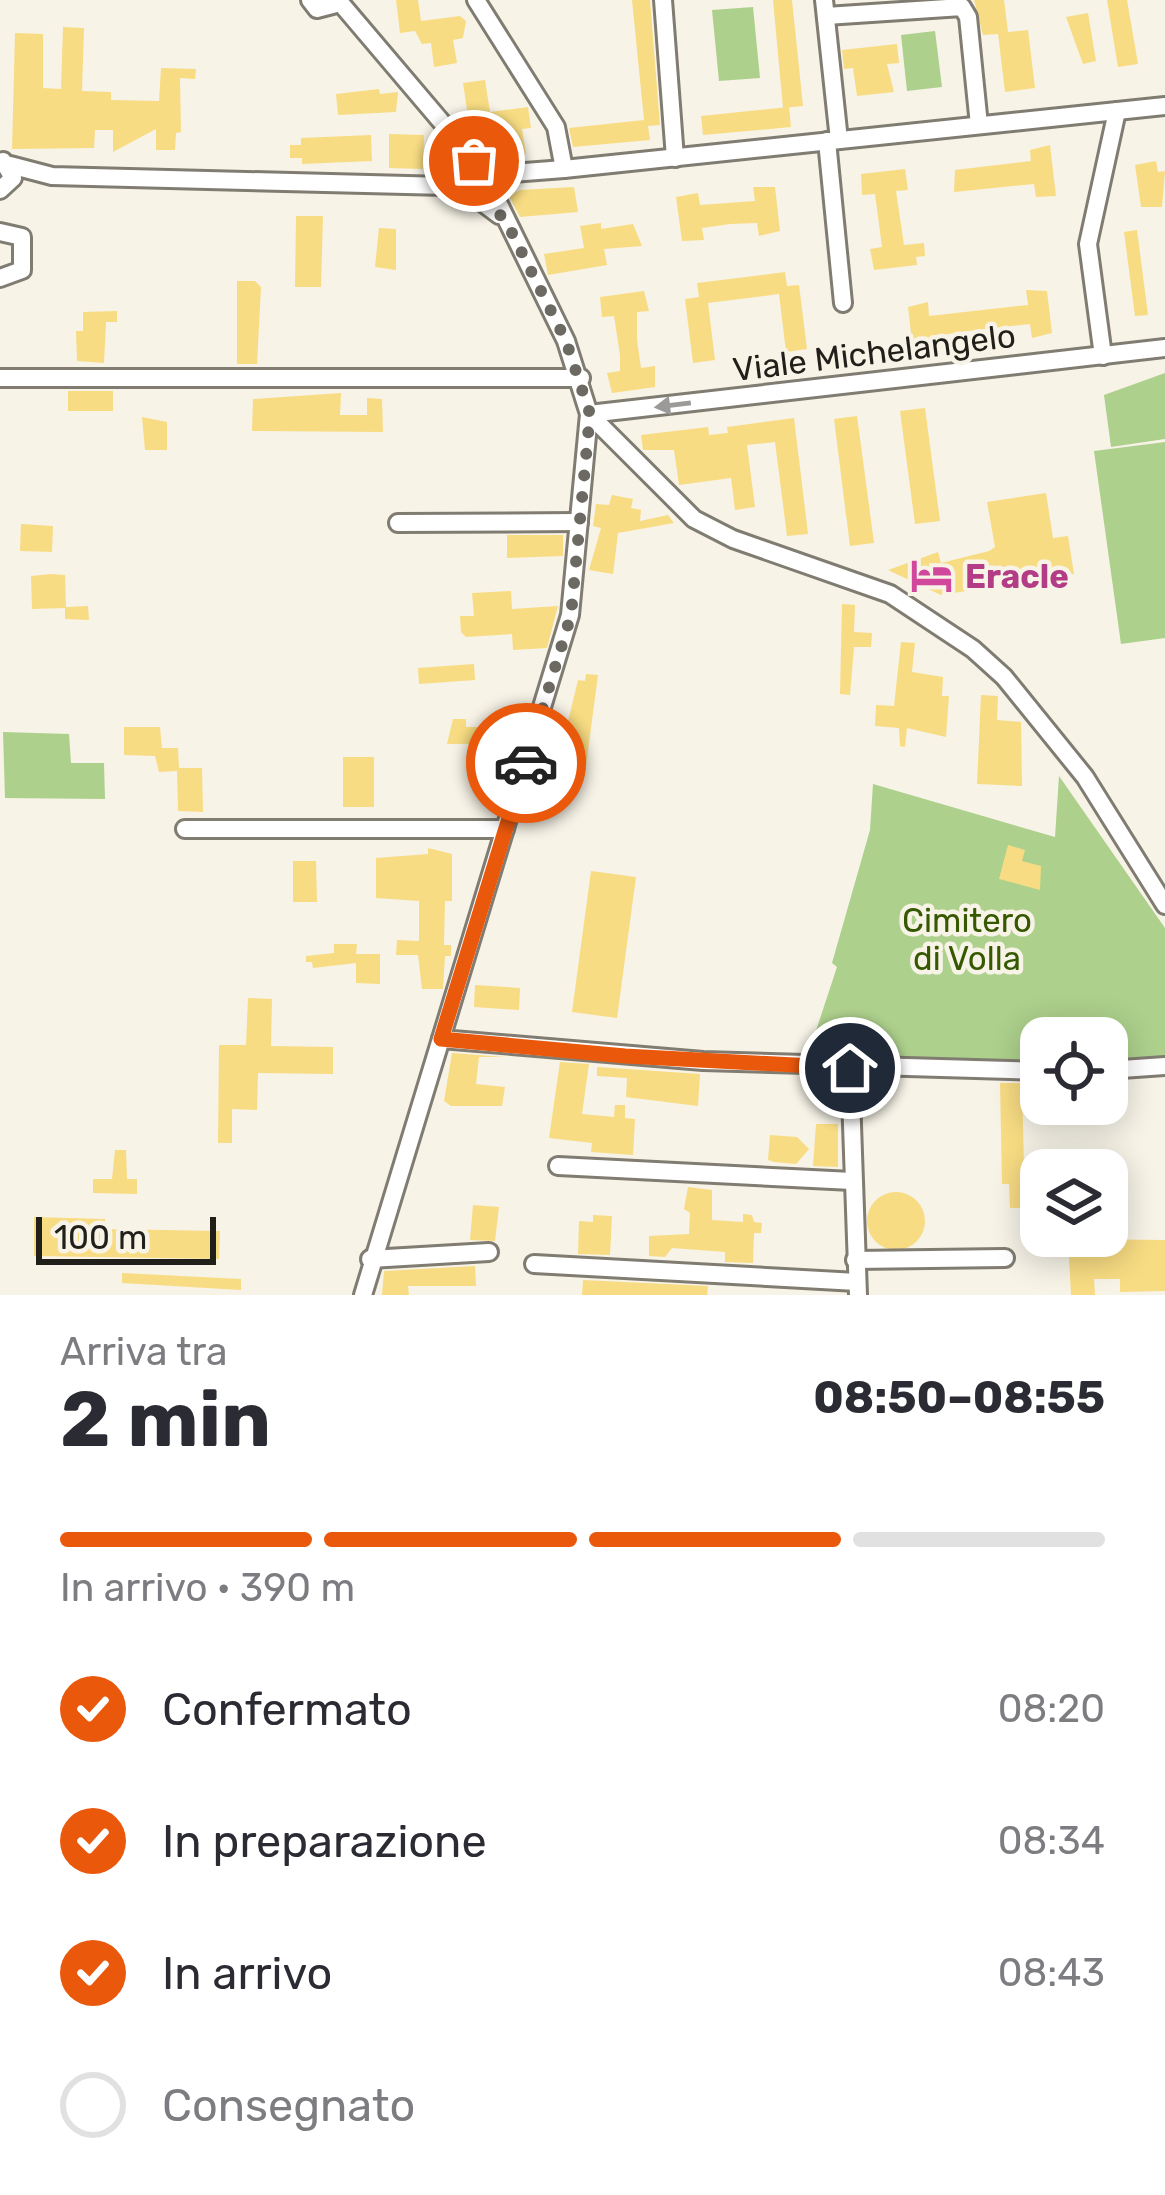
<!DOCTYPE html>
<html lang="it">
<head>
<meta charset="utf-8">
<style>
  :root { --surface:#fff; --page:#f2f2f3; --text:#2b2b33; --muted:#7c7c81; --line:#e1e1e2; --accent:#ea580c }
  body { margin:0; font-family:Rubik,sans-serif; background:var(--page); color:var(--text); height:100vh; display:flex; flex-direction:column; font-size:45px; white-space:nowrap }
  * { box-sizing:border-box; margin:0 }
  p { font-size:39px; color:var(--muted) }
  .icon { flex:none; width:66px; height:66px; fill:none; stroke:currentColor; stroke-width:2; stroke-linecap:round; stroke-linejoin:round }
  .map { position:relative; height:1295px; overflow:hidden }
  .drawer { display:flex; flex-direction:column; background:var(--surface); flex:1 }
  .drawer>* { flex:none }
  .fabs { position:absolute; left:1020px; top:1017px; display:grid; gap:24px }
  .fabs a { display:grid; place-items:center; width:108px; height:108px; border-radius:24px; background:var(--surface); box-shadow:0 6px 30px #0003; font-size:60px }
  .scale { position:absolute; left:36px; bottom:30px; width:180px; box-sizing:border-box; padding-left:12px; border:6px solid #201f1a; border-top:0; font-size:33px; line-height:42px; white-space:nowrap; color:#201f1a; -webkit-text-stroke:9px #f7f3e7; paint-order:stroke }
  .pin { position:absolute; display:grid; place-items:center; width:102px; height:102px; color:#fff; margin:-51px; border:6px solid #fff; border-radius:50%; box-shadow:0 3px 12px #0007 }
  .courier { position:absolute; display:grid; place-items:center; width:120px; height:120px; margin:-60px; border:9px solid #ea580c; border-radius:50%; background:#fff; color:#222; box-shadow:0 3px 15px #0007 }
  .summary em { font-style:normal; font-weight:700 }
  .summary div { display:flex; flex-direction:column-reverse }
  .summary { display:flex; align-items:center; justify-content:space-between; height:204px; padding:0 60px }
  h1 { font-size:78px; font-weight:700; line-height:90px }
  .bar { display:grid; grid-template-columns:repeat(4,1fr); gap:18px 12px; align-content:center; height:144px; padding:0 60px }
  .bar i { height:15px; border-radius:9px; background:var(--line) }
  .bar .selected { background:var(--accent) }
  .bar p { grid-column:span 4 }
  ol { padding:0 60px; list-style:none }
  li { display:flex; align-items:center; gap:36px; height:132px }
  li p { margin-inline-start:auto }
  li .icon { padding:12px; border-radius:50%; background:var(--accent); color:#fff; stroke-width:4 }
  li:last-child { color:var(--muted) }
  li i { width:66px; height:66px; border:6px solid var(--line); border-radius:50% }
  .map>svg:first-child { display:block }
</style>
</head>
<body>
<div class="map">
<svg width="1165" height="1295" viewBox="0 0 1165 1295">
  <rect width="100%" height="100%" fill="#f7f3e7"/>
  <g fill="#add08c">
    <path d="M 753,7 L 760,78 L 719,81 L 712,10 Z"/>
    <path d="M 935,31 L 942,87 L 907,91 L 901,35 Z"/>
    <path d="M 1165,373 L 1165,439 L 1111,447 L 1104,395 Z"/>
    <path d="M 1165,442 L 1165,638 L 1121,644 L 1094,451 Z"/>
    <path d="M 3,732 L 69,734 L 71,763 L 104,763 L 105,799 L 5,798 Z"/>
    <path d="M 1059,776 L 1165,928 L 1165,1058 L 1107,1062 L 1107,1038 L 1041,1038 L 1041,1063 L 808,1055 L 837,967 L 832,963 L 870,830 L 873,784 L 1055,837 Z"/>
  </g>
  <g fill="#f8dc83">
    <path d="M 396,0 L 418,0 L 421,21 L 460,16 L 466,21 L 463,38 L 453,40 L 457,63 L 434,67 L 431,43 L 422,44 L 415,31 L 400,33 Z"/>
    <path d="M 632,0 L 650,0 L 660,125 L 648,126 L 650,140 L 573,147 L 569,128 L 644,120 Z"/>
    <path d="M 773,0 L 792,0 L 803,106 L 783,108 Z"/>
    <path d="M 974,0 L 1004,0 L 1008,32 L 1028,30 L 1035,88 L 1005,92 L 998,34 L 983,35 Z"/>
    <path d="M 1107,0 L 1127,0 L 1138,64 L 1118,67 Z"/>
    <path d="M 1088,13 L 1096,61 L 1083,64 L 1066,17 Z"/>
    <path d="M 63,27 L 84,28 L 82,91 L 111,92 L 111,100 L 159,101 L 161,68 L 196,69 L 195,79 L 180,78 L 181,132 L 176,133 L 175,150 L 156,150 L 156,129 L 113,152 L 113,130 L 95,130 L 94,148 L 12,149 L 15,33 L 43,34 L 43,88 L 61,89 Z"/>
    <path d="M 897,44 L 899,63 L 887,64 L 894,92 L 857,96 L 853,68 L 844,69 L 842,50 Z"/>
    <path d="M 485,80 L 490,112 L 528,107 L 531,128 L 522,129 L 526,154 L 503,157 L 499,133 L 491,134 L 483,121 L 469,123 L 463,83 Z"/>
    <path d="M 379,89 L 380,94 L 398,92 L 396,112 L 338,115 L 336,94 Z"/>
    <path d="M 789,107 L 791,127 L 703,135 L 701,116 Z"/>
    <path d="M 389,134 L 424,135 L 423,169 L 389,168 Z"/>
    <path d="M 371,135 L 372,161 L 302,164 L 302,158 L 290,158 L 290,145 L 301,145 L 301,138 Z"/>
    <path d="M 1050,145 L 1056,196 L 1036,197 L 1034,184 L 954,192 L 955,170 L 1031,161 L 1030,150 Z"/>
    <path d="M 1156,161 L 1158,172 L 1165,171 L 1162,207 L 1141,207 L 1135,165 Z"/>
    <path d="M 905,169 L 908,190 L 896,191 L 904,245 L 924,243 L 925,256 L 916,257 L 917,265 L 874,270 L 870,249 L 882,247 L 875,194 L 862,195 L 861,174 Z"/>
    <path d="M 574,187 L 578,212 L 520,217 L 509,196 L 520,190 Z"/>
    <path d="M 753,187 L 775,187 L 780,231 L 759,236 L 757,223 L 730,224 L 702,228 L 704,240 L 682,241 L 676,197 L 698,193 L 700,205 L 755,201 Z"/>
    <path d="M 296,216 L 323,216 L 321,287 L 295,287 Z"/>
    <path d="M 601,223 L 601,229 L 633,224 L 642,246 L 604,249 L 607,265 L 548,275 L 544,254 L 584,248 L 580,226 Z"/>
    <path d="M 379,228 L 396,229 L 396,270 L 375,267 Z"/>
    <path d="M 1137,230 L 1148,315 L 1135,316 L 1124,232 Z"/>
    <path d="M 785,272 L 787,286 L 799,285 L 807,349 L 786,352 L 779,294 L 708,303 L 715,360 L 693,363 L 685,299 L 699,297 L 697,283 Z"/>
    <path d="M 237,281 L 255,281 L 261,287 L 257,364 L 237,364 Z"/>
    <path d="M 1026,290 L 1047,291 L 1052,333 L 1032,338 L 1030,324 L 960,332 L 932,337 L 934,350 L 913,350 L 908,307 L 928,302 L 929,316 L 1028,305 Z"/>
    <path d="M 644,291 L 649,311 L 637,312 L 637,340 L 641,368 L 655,366 L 655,387 L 612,393 L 607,373 L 620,371 L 620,355 L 614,316 L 602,317 L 600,297 Z"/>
    <path d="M 117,311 L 117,322 L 106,322 L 104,363 L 77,361 L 76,331 L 83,331 L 83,312 Z"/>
    <rect x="68" y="391" width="45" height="20"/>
    <path d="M 341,393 L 340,415 L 367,415 L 367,398 L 382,399 L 383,432 L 252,431 L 253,399 Z"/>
    <path d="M 925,408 L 940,521 L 915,524 L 900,411 Z"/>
    <path d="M 857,416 L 874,543 L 850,546 L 834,419 Z"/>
    <path d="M 142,417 L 167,422 L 167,450 L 145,450 Z"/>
    <path d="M 794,418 L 808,534 L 787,536 L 775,442 L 747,445 L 755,507 L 735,510 L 731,478 L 679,485 L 674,450 L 643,450 L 641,435 L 708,427 L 709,435 L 728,433 L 727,427 Z"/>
    <path d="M 1046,493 L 1053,538 L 1068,536 L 1074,574 L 941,595 L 888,570 L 938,552 L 941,563 L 989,551 L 995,547 L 987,502 Z"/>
    <path d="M 612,495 L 633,499 L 631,508 L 641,510 L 640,521 L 668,515 L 674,523 L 618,533 L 613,574 L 589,570 L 601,528 L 593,526 L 596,504 L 609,505 Z"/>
    <path d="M 21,524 L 53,526 L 52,552 L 20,551 Z"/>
    <path d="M 507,535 L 563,535 L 563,556 L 507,558 Z"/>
    <path d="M 51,574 L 65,575 L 66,607 L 88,606 L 89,620 L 65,619 L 65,608 L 32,609 L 31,576 Z"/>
    <path d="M 511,591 L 512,609 L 558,606 L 547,648 L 513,650 L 512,634 L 466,637 L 461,632 L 460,616 L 474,616 L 472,593 Z"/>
    <path d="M 842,604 L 855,605 L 854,632 L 872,633 L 871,647 L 854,647 L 850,695 L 840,694 Z"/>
    <path d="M 901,642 L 915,643 L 912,672 L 943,677 L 942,696 L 949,696 L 946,737 L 907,728 L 905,747 L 900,746 L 899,728 L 875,726 L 876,705 L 894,706 Z"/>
    <path d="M 474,664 L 475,680 L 419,684 L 418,668 Z"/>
    <path d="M 586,674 L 598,675 L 586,766 L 574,764 L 576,740 L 564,738 L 578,680 L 585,681 Z"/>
    <path d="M 981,695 L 998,696 L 997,720 L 1021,722 L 1022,786 L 977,784 Z"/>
    <path d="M 453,719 L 466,719 L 466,727 L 502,727 L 503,759 L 486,759 L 486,744 L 447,744 Z"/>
    <path d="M 124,727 L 160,727 L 162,748 L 178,748 L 179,768 L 202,768 L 203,812 L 178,811 L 177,771 L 159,772 L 155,756 L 124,755 Z"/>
    <rect x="343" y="757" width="31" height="50"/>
    <path d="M 1008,845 L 1025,850 L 1022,861 L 1041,866 L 1040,890 L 999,879 Z"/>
    <path d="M 428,848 L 452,854 L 452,901 L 445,901 L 444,945 L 451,945 L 451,956 L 445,956 L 443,989 L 422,989 L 418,955 L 396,955 L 397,940 L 419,941 L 419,901 L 376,898 L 376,858 L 428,854 Z"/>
    <path d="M 293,861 L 316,861 L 317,902 L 293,902 Z"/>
    <path d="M 591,871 L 636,877 L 617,1018 L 572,1012 Z"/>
    <path d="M 334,944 L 357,944 L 356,954 L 380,954 L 380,984 L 356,983 L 356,963 L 313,968 L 312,962 L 306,962 L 306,956 L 334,953 Z"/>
    <path d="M 475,985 L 520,988 L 519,1010 L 474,1007 Z"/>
    <path d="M 248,998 L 272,999 L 271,1046 L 333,1047 L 333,1074 L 258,1073 L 257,1110 L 232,1109 L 232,1143 L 218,1143 L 219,1045 L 246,1045 Z"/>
    <path d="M 452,1053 L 505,1057 L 479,1057 L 476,1084 L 505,1087 L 502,1106 L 451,1106 L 444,1101 Z"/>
    <path d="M 560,1062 L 589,1064 L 582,1114 L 614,1117 L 615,1105 L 625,1105 L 625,1118 L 635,1119 L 633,1155 L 591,1152 L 592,1143 L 549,1138 Z"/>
    <path d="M 597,1067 L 700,1074 L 698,1106 L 626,1097 L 627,1078 L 597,1076 Z"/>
    <path d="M 1000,1083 L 1022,1083 L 1025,1208 L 1010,1208 L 1009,1184 L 1002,1184 Z"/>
    <path d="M 816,1124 L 838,1124 L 838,1167 L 813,1166 Z"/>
    <path d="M 770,1135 L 797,1137 L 809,1149 L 796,1164 L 774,1162 L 768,1160 Z"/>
    <path d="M 115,1150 L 126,1150 L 127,1179 L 137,1179 L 137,1194 L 93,1193 L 93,1179 L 112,1179 Z"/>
    <path d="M 688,1187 L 712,1190 L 712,1220 L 743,1222 L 743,1214 L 752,1215 L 754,1222 L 762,1223 L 761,1233 L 754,1233 L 753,1263 L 725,1262 L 725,1252 L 672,1248 L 665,1257 L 649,1256 L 649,1236 L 689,1234 L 690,1213 L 684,1209 Z"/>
    <circle cx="896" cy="1221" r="29"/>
    <path d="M 473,1205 L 499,1207 L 495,1241 L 470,1240 Z"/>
    <path d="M 593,1215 L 612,1216 L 610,1255 L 578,1254 L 579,1221 L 593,1222 Z"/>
    <path d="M 34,1217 L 105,1219 L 105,1229 L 220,1231 L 219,1259 L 34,1256 Z"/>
    <path d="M 1068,1239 L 1165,1240 L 1165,1291 L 1120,1292 L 1120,1279 L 1094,1279 L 1095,1295 L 1071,1295 Z"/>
    <path d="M 475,1266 L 476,1286 L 408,1286 L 409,1295 L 382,1295 L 384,1271 Z"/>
    <path d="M 122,1273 L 241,1279 L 241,1290 L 122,1283 Z"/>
    <path d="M 583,1280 L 708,1286 L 707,1295 L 582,1295 Z"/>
  </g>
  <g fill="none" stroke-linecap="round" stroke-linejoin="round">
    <defs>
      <g id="minor">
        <path d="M 310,0 L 317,9 L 340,3"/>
        <path d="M 338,0 L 478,165"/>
        <path d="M 476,0 L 556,127 L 564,169"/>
        <path d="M 663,0 L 675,158"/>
        <path d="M 824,0 L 839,140"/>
        <path d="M 826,16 L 962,7 L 968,17 L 979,125"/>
        <path d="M 827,141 L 843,303"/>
        <path d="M 10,165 L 52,176 L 446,186 L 467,191"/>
        <path d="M 0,190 L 13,178 L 3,161"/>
        <path d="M 499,215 L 467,191 L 464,177 L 480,164 L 512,173 L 564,169 L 1165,106"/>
        <path d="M 0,232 L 22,237 L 22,270 L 0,278"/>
        <path d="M 1103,356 L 1088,244 L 1117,111"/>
        <path d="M 0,378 L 581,378"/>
        <path d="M 589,414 L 694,519 L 733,539 L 890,594 L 973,649 L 1004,677 L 1085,777 L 1165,905"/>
        <path d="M 589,414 L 1165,348"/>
        <path d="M 398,523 L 579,522"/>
        <path d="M 185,829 L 505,829"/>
        <path d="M 441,1039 L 703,1061 L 1041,1071"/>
        <path d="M 850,1068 L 858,1295"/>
        <path d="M 1107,1070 L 1165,1066"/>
        <path d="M 558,1166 L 852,1181"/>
        <path d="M 370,1259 L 489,1252"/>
        <path d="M 855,1260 L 1005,1258"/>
        <path d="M 534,1264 L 857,1282"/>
        <path d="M 363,1295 L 570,615 L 589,414 L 566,341 L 493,192"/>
      </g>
    </defs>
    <use href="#minor" stroke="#807c71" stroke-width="22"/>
    <use href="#minor" stroke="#fff" stroke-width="16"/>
  </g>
  <defs><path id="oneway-solid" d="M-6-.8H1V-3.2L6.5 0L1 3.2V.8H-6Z" transform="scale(3)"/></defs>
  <use fill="#9b9a98" href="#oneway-solid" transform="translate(673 405) rotate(173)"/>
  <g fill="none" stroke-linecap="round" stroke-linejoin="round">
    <path stroke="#6b6962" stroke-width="12" stroke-dasharray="0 21.6" d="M 474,161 L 458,148 L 468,170 L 464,186 L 505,219 L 566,341 L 590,414 L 571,615 L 526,763"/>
    <path stroke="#ea580c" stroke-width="15" d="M 526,763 L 441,1039 L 625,1056 L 850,1068"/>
  </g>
  <defs>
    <symbol id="hotel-bare" viewBox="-9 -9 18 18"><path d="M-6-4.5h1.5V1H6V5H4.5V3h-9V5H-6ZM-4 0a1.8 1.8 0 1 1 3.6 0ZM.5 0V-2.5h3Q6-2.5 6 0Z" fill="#d1479c" stroke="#f7f3e7" stroke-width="2.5" paint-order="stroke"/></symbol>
  </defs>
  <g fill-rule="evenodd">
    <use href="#hotel-bare" x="902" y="546" width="59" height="59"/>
  </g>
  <g text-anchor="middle" stroke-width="9" stroke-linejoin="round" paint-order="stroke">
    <g font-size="33" fill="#201f1a" stroke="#f7f3e7">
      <text transform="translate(874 352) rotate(-7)" y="12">Viale Michelangelo</text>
    </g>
    <g font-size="33" font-weight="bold" fill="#b23c85" stroke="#f7f3e7" text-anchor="start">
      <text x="965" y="588">Eracle</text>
    </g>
    <g font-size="33" fill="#365800" stroke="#f7f3e7">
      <text x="967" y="932">Cimitero<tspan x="967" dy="38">di Volla</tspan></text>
    </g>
  </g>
</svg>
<div class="fabs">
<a><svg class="icon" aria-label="locate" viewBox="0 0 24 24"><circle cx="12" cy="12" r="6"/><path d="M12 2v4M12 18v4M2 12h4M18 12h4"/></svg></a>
<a><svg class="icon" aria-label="layers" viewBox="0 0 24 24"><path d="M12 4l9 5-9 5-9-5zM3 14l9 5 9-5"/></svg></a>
</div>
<div class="scale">100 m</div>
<div class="pin" style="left:474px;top:161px;background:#ea580c"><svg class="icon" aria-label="bag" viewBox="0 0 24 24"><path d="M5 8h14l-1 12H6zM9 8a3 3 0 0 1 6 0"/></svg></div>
<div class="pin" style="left:850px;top:1068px;background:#1f2937"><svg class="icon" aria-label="home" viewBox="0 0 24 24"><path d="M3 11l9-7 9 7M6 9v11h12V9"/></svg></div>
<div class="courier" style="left:526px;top:763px"><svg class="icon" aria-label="car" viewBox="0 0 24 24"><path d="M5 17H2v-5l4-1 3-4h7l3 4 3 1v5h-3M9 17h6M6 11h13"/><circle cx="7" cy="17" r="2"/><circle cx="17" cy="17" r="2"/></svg></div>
</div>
<section class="drawer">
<div class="summary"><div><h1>2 min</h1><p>Arriva tra</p></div><em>08:50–08:55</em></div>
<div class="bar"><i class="selected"></i><i class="selected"></i><i class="selected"></i><i></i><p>In arrivo · 390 m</p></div>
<ol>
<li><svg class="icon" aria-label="check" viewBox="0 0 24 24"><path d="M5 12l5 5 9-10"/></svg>Confermato<p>08:20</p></li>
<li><svg class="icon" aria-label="check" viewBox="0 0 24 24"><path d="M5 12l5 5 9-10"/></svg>In preparazione<p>08:34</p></li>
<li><svg class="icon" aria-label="check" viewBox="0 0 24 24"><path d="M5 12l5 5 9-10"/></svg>In arrivo<p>08:43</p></li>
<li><i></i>Consegnato</li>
</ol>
</section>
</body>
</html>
